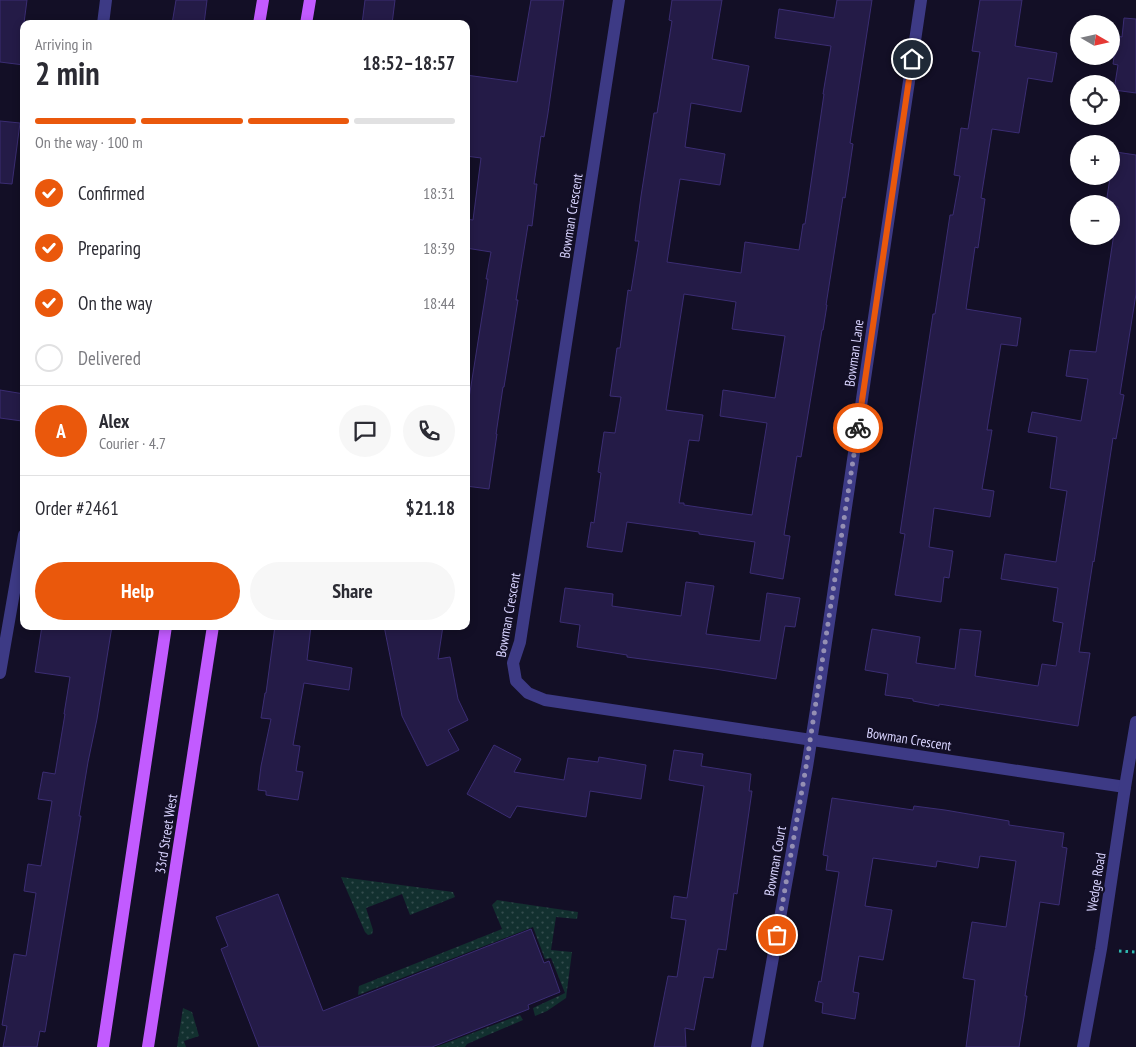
<!DOCTYPE html>
<html lang="en">
<head>
<meta charset="utf-8">
<style>
  :root { --surface:#fff; --page:#f7f7f7; --text:#2b2b33; --muted:#7c7c81; --line:#e1e1e2; --accent:#ea580c }
  body { margin:0; font-family:"PT Sans Narrow",sans-serif; background:var(--page); color:var(--text); height:100vh; display:flex; flex-direction:column; font-size:19px; white-space:nowrap }
  * { box-sizing:border-box; margin:0 }
  p { font-size:16px; color:var(--muted) }
  .icon { flex:none; width:28px; height:28px; fill:none; stroke:currentColor; stroke-width:2; stroke-linecap:round; stroke-linejoin:round }
  .map { position:relative; flex:1; overflow:hidden }
  .drawer { position:absolute; left:20px; top:20px; width:450px; height:610px; display:flex; flex-direction:column; background:var(--surface); border-radius:10px; box-shadow:0 2px 8px #0003 }
  .drawer>* { flex:none }
  .needle { width:32px; rotate:99deg }
  .tools { position:absolute; left:1070px; top:15px; display:grid; gap:10px }
  .tools a { display:grid; place-items:center; width:50px; height:50px; border-radius:50%; background:var(--surface); box-shadow:0 2px 8px #0003; font-size:25px }
  .pin { position:absolute; display:grid; place-items:center; width:42px; height:42px; color:#fff; margin:-21px; border:2px solid #fff; border-radius:50%; box-shadow:0 1px 5px #0007 }
  .courier { position:absolute; display:grid; place-items:center; width:50px; height:50px; margin:-25px; border:4px solid #ea580c; border-radius:50%; background:#fff; color:#222; box-shadow:0 1px 6px #0007 }
  .headline em { font-style:normal; font-weight:600 }
  .headline div { display:flex; flex-direction:column-reverse }
  .headline { display:flex; align-items:center; justify-content:space-between; height:85px; padding:0 15px }
  h1 { font-size:32px; font-weight:600; line-height:38px }
  .bar { display:grid; grid-template-columns:repeat(4,1fr); gap:8px 5px; align-content:center; height:60px; padding:0 15px }
  .bar i { height:6px; border-radius:4px; background:var(--line) }
  .bar .on { background:var(--accent) }
  .bar p { grid-column:span 4 }
  .line { display:flex; align-items:center; gap:12px; padding:0 15px; border-top:1px solid var(--line) }
  .line div { flex:1 }
  .round { display:grid; place-items:center; flex:none; width:52px; height:52px; border-radius:26px; background:var(--page) }
  ol { padding:0 15px; list-style:none }
  li { display:flex; align-items:center; gap:15px; height:55px }
  li p { margin-inline-start:auto }
  li .icon { padding:5px; border-radius:50%; background:var(--accent); color:#fff; stroke-width:4 }
  li:last-child { color:var(--muted) }
  li i { width:28px; height:28px; border:2px solid var(--line); border-radius:50% }
  .action { display:flex; gap:10px; margin-top:auto; padding:10px 15px }
  .action a { flex:1; height:58px; border-radius:30px; background:var(--accent); color:#fff; font-size:20px; font-weight:600; line-height:58px; text-align:center }
  .action a+a { background:var(--page); color:var(--text) }
  .map>svg:first-child { display:block }
</style>
</head>
<body>
<div class="map">
<svg width="1136" height="1047" viewBox="0 0 1136 1047">
  <defs>
    <pattern id="grass-dots" width="8" height="8" patternUnits="userSpaceOnUse" patternTransform="scale(1.25)"><rect width="8" height="8" fill="#12302f"/><path d="M2 2h.1M6 6h.1" fill="none" stroke="#344d4e" stroke-width="1.8" stroke-linecap="round"/></pattern>
  </defs>
  <rect width="100%" height="100%" fill="#130f26"/>
  <g fill="url(#grass-dots)">
    <path d="M 341,877 L 453,892 L 455,897 L 410,915 L 402,894 L 366,908 L 373,930 L 372,934 L 368,935 L 365,932 Z"/>
    <path d="M 497,900 L 578,912 L 577,919 L 556,917 L 551,950 L 572,952 L 566,998 L 547,1011 L 535,1016 L 533,1008 L 565,993 L 551,958 L 545,959 L 533,927 L 358,995 L 359,986 L 502,929 L 492,905 Z"/>
    <path d="M 183,1008 L 192,1012 L 199,1036 L 184,1041 L 186,1047 L 177,1047 Z"/>
    <path d="M 520,1015 L 523,1020 L 467,1044 L 465,1047 L 436,1047 Z"/>
  </g>
  <g fill="#241b47" stroke="#3b2d73" fill-rule="evenodd">
    <path d="M 0,0 L 27,0 L 24,23 L 24,65 L 0,62 Z"/>
    <path d="M 176,0 L 207,0 L 204,24 L 172,24 Z"/>
    <path d="M 365,0 L 395,0 L 392,24 L 362,24 Z"/>
    <path d="M 531,0 L 564,0 L 548,113 L 544,137 L 541,136 L 534,184 L 537,184 L 532,226 L 528,225 L 516,300 L 518,300 L 504,387 L 503,387 L 496,434 L 497,434 L 489,489 L 466,486 L 466,417 L 488,279 L 486,279 L 491,252 L 466,248 L 466,219 L 473,220 L 481,158 L 466,156 L 466,75 L 517,82 Z"/>
    <path d="M 672,0 L 722,0 L 712,59 L 749,66 L 741,112 L 691,103 L 685,147 L 725,154 L 720,185 L 680,179 L 667,262 L 741,273 L 745,242 L 799,250 L 803,224 L 805,224 L 824,94 L 823,94 L 831,46 L 775,38 L 779,9 L 834,18 L 837,0 L 872,0 L 850,143 L 853,144 L 845,198 L 843,197 L 826,305 L 827,305 L 823,330 L 822,330 L 801,457 L 797,456 L 784,535 L 790,536 L 783,579 L 750,573 L 755,542 L 699,534 L 699,532 L 627,522 L 622,552 L 587,547 L 591,522 L 594,523 L 601,473 L 598,472 L 604,432 L 615,433 L 621,397 L 610,396 L 614,369 L 617,348 L 620,348 L 628,290 L 631,291 L 639,241 L 635,241 L 641,196 L 654,113 L 657,113 L 672,21 L 669,20 ZM 684,294 L 736,302 L 732,329 L 785,336 L 775,398 L 723,390 L 720,416 L 767,423 L 752,515 L 684,505 L 684,503 L 679,503 L 689,440 L 699,441 L 703,415 L 666,410 Z"/>
    <path d="M 980,0 L 1022,0 L 1015,46 L 1057,53 L 1052,82 L 1028,78 L 1019,133 L 992,129 L 981,198 L 985,199 L 978,248 L 975,247 L 966,309 L 1021,318 L 1017,346 L 1001,344 L 987,430 L 992,430 L 982,489 L 994,491 L 990,517 L 934,508 L 929,547 L 953,551 L 949,578 L 944,577 L 941,602 L 895,595 L 905,534 L 900,533 L 933,314 L 935,314 L 950,215 L 953,215 L 960,176 L 954,175 L 961,128 L 968,129 L 980,52 L 972,51 Z"/>
    <path d="M 1124,18 L 1136,19 L 1136,93 L 1114,90 L 1118,65 L 1113,64 L 1117,36 L 1122,37 Z"/>
    <path d="M 0,121 L 20,123 L 12,184 L 0,183 Z"/>
    <path d="M 1116,152 L 1136,155 L 1136,294 L 1120,394 L 1124,395 L 1116,439 L 1113,438 L 1094,562 L 1093,561 L 1079,652 L 1090,653 L 1078,726 L 939,704 L 939,706 L 913,701 L 913,699 L 885,695 L 888,674 L 865,670 L 872,629 L 920,637 L 916,663 L 955,669 L 960,629 L 981,631 L 975,676 L 1038,686 L 1042,664 L 1056,666 L 1063,623 L 1053,621 L 1058,588 L 1001,579 L 1005,554 L 1056,562 L 1067,491 L 1050,488 L 1057,437 L 1028,432 L 1032,412 L 1081,421 L 1088,379 L 1066,376 L 1070,350 L 1096,352 L 1118,207 L 1111,206 L 1111,204 L 1106,204 L 1111,171 L 1114,171 Z"/>
    <path d="M 0,390 L 24,394 L 24,410 L 22,421 L 0,418 Z"/>
    <path d="M 686,582 L 714,586 L 706,634 L 760,641 L 767,593 L 800,598 L 795,627 L 785,626 L 776,679 L 715,669 L 627,657 L 627,655 L 577,647 L 580,625 L 560,622 L 565,588 L 613,594 L 612,606 L 681,616 Z"/>
    <path d="M 42,626 L 112,626 L 97,719 L 88,762 L 79,816 L 81,816 L 45,1032 L 40,1031 L 37,1047 L 3,1047 L 7,1026 L 2,1025 L 14,954 L 26,956 L 36,893 L 24,891 L 28,864 L 41,866 L 52,801 L 38,799 L 43,772 L 55,774 L 65,714 L 64,714 L 70,677 L 35,672 Z"/>
    <path d="M 275,626 L 311,626 L 307,660 L 352,668 L 349,690 L 304,683 L 293,745 L 300,746 L 296,771 L 303,772 L 298,800 L 266,795 L 266,791 L 258,790 L 261,766 L 271,719 L 261,718 L 265,693 L 266,693 Z"/>
    <path d="M 384,626 L 443,626 L 438,659 L 450,657 L 458,699 L 468,720 L 448,730 L 459,750 L 427,766 L 402,716 Z"/>
    <path d="M 494,745 L 521,759 L 514,772 L 564,780 L 568,758 L 598,762 L 599,757 L 646,765 L 641,799 L 590,791 L 586,817 L 517,806 L 510,818 L 467,794 Z"/>
    <path d="M 674,750 L 703,754 L 701,766 L 751,774 L 749,791 L 752,791 L 737,894 L 734,893 L 726,950 L 718,949 L 713,978 L 704,977 L 694,1030 L 685,1028 L 686,1047 L 654,1047 L 668,976 L 677,977 L 686,920 L 671,918 L 674,896 L 687,898 L 704,786 L 669,780 Z"/>
    <path d="M 832,798 L 913,810 L 914,806 L 945,810 L 1009,821 L 1009,825 L 1064,833 L 1062,847 L 1067,848 L 1059,905 L 1040,902 L 1025,996 L 1027,996 L 1024,1017 L 1019,1047 L 966,1047 L 975,980 L 963,978 L 972,922 L 1006,927 L 1016,861 L 980,856 L 978,868 L 937,861 L 936,867 L 873,858 L 865,906 L 892,910 L 883,960 L 859,956 L 853,992 L 859,993 L 855,1019 L 822,1013 L 823,1003 L 815,1001 L 819,981 L 821,982 L 839,872 L 826,870 L 828,856 L 823,855 Z"/>
    <path d="M 278,894 L 323,1011 L 531,929 L 544,963 L 549,961 L 560,992 L 528,1005 L 529,1009 L 432,1047 L 259,1047 L 221,949 L 228,946 L 216,917 Z"/>
  </g>
  <g fill="none" stroke-linecap="round" stroke-linejoin="round">
    <path stroke="#2fb8b0" stroke-width="3" stroke-dasharray="2.5 4" stroke-linecap="butt" d="M 1119,951 L 1136,952"/>
    <g stroke="#3d3a85" stroke-width="12">
      <path d="M 619,0 L 520,642 L 513,663 L 516,681 L 528,693 L 545,700 L 1125,787"/>
      <path d="M 103,24 L 106,0"/>
      <path d="M 0,673 L 24,535"/>
      <path d="M 757,1047 L 807,767 L 816,710 L 921,0"/>
      <path d="M 1083,1047 L 1101,949 L 1125,787 L 1136,722"/>
    </g>
    <g stroke="#c25bff" stroke-width="12">
      <path d="M 259,24 L 263,0"/>
      <path d="M 306,24 L 310,0"/>
      <path d="M 103,1047 L 166,626"/>
      <path d="M 148,1047 L 213,626"/>
    </g>
  </g>
  <g fill="none" stroke-linecap="round" stroke-linejoin="round">
    <path stroke="#948fb3" stroke-width="5" stroke-dasharray="0 9" d="M 777,935 L 806,767 L 858,428"/>
    <path stroke="#ea580c" stroke-width="6" d="M 858,428 L 912,59"/>
  </g>
  <g text-anchor="middle" stroke-width="4.5" stroke-linejoin="round" paint-order="stroke">
    <g font-size="14" fill="#d9d4ff" stroke="#130f26">
      <text transform="translate(571 216) rotate(-81)" y="5">Bowman Crescent</text>
      <text transform="translate(854 353) rotate(-82)" y="5">Bowman Lane</text>
      <text transform="translate(508 615) rotate(-80)" y="5">Bowman Crescent</text>
      <text transform="translate(909 739) rotate(9)" y="5">Bowman Crescent</text>
      <text transform="translate(166 834) rotate(-81)" y="5">33rd Street West</text>
      <text transform="translate(775 861) rotate(-80)" y="5">Bowman Court</text>
      <text transform="translate(1096 882) rotate(-81)" y="5">Wedge Road</text>
    </g>
  </g>
</svg>
<div class="tools">
<a><svg class="needle" viewBox="-14 -14 28 28"><path d="M0-13l5 13h-10z" fill="#e53935"/><path d="M0 13l5-13h-10z" fill="#7c7c81"/></svg></a>
<a><svg class="icon" aria-label="locate" viewBox="0 0 24 24"><circle cx="12" cy="12" r="6"/><path d="M12 2v4M12 18v4M2 12h4M18 12h4"/></svg></a>
<a>+</a>
<a>−</a>
</div>
<div class="pin" style="left:777px;top:935px;background:#ea580c"><svg class="icon" aria-label="bag" viewBox="0 0 24 24"><path d="M5 8h14l-1 12H6zM9 8a3 3 0 0 1 6 0"/></svg></div>
<div class="pin" style="left:912px;top:59px;background:#1f2937"><svg class="icon" aria-label="home" viewBox="0 0 24 24"><path d="M3 11l9-7 9 7M6 9v11h12V9"/></svg></div>
<div class="courier" style="left:858px;top:428px"><svg class="icon" aria-label="bike" viewBox="0 0 24 24"><circle cx="6" cy="16" r="4"/><circle cx="18" cy="16" r="4"/><path d="M6 16l4-8h5l3 8M10 8l3 8H6M13 5h3"/></svg></div>
<section class="drawer">
<div class="headline"><div><h1>2 min</h1><p>Arriving in</p></div><em>18:52–18:57</em></div>
<div class="bar"><i class="on"></i><i class="on"></i><i class="on"></i><i></i><p>On the way · 100 m</p></div>
<ol>
<li><svg class="icon" aria-label="check" viewBox="0 0 24 24"><path d="M5 12l5 5 9-10"/></svg>Confirmed<p>18:31</p></li>
<li><svg class="icon" aria-label="check" viewBox="0 0 24 24"><path d="M5 12l5 5 9-10"/></svg>Preparing<p>18:39</p></li>
<li><svg class="icon" aria-label="check" viewBox="0 0 24 24"><path d="M5 12l5 5 9-10"/></svg>On the way<p>18:44</p></li>
<li><i></i>Delivered</li>
</ol>
<div class="line" style="height:90px"><b class="round" style="background:var(--accent);color:#fff">A</b><div><b>Alex</b><p>Courier · 4.7</p></div><a class="round"><svg class="icon" aria-label="chat" viewBox="0 0 24 24"><path d="M4 5h16v11H9l-5 4z"/></svg></a><a class="round"><svg class="icon" aria-label="phone" viewBox="0 0 24 24"><path d="M5 4h4l2 5-3 2q2 4 5 5l2-3 5 2v4C11 20 4 13 5 4z"/></svg></a></div>
<div class="line" style="height:65px"><div>Order #2461</div><b>$21.18</b></div>
<div class="action"><a>Help</a><a>Share</a></div>
</section>
</div>
</body>
</html>
